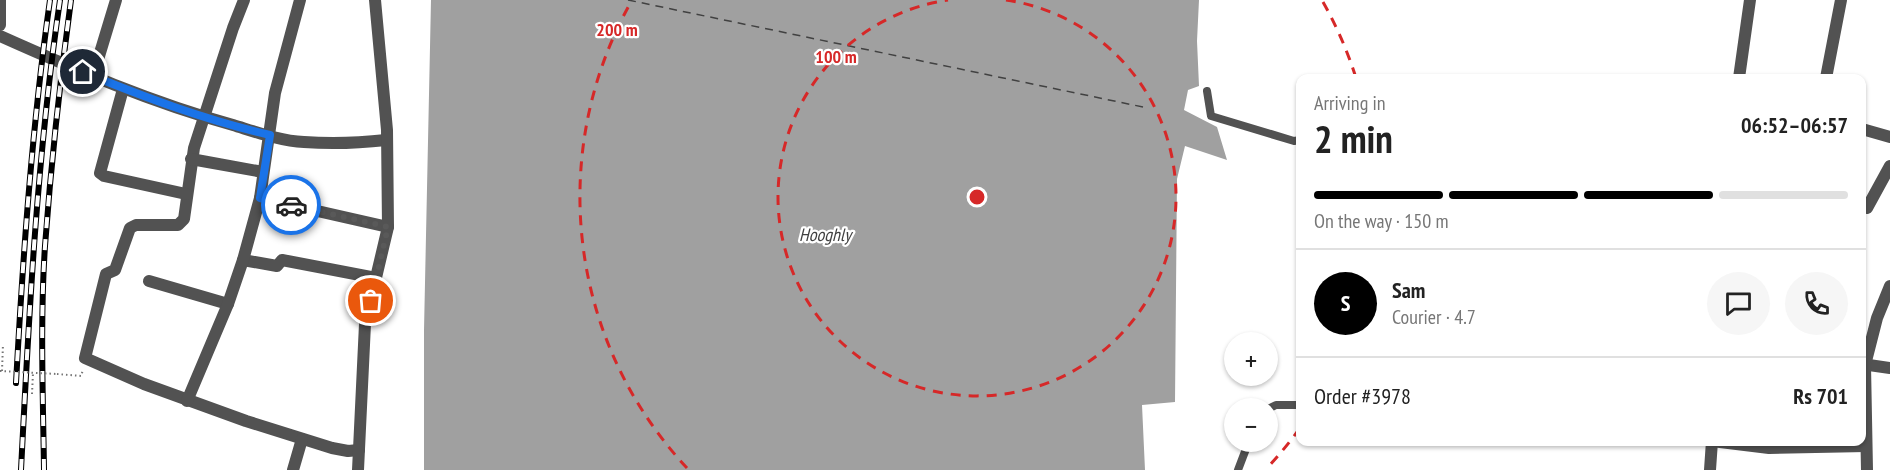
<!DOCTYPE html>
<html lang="en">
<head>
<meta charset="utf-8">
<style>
  :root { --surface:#fff; --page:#f6f6f6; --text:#222; --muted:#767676; --line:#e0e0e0; --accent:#000 }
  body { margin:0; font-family:"PT Sans Narrow",sans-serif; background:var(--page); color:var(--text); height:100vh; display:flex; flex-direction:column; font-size:22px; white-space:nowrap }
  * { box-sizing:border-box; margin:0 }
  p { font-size:20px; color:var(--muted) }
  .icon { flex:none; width:33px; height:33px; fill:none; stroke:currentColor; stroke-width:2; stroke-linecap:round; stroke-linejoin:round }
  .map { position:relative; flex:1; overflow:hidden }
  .sheet { position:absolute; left:1296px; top:74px; width:570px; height:372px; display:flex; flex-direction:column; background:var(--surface); border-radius:12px; box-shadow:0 2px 4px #0004 }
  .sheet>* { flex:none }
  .buttons { position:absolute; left:1224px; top:332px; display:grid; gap:12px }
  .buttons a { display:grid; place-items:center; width:54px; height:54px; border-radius:50%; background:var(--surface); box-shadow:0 2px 4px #0004; font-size:30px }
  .pin { position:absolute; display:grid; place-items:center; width:51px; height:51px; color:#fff; margin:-26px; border:3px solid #fff; border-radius:50%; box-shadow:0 2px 6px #0007 }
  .courier { position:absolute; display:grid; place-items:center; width:60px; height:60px; margin:-30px; border:4px solid #1a73e8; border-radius:50%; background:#fff; color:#222; box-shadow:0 2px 8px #0007 }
  .summary em { font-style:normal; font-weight:700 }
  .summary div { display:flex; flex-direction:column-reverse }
  .summary { display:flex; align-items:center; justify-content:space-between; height:102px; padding:0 18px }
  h1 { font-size:39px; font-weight:700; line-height:45px }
  .bar { display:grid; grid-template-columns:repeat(4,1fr); gap:9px 6px; align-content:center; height:72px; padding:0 18px }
  .bar i { height:8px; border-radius:4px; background:var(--line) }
  .bar .current { background:var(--accent) }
  .bar p { grid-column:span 4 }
  .line { display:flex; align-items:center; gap:15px; padding:0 18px; border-top:2px solid var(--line) }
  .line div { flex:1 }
  .round { display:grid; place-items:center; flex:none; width:63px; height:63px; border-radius:32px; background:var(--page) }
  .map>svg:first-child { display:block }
</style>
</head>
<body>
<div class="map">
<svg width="1890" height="470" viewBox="0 0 1890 470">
  <rect width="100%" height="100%" fill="#fff"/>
  <path fill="#a0a0a0" d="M 431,0 L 1199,0 L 1197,41 L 1199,86 L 1188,90 L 1184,110 L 1217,127 L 1227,160 L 1185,146 L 1177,179 L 1175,402 L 1142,405 L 1145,470 L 424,470 L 424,330 Z"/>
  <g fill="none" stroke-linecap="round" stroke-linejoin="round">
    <path stroke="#414141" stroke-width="1.5" stroke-dasharray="8 6" stroke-linecap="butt" d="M 628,0 L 1143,107"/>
    <g stroke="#747474" stroke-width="2" stroke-dasharray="1.5 3" stroke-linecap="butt">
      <path d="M 2,371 L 3,344"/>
      <path d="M 57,374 L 81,376 L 83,370"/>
      <path d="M 32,394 L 33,373"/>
    </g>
    <g stroke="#525252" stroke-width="8">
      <path d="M 1207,91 L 1211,116 L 1294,141 L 1300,140"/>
      <path d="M 1268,409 L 1276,405 L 1300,405"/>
      <path d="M 1238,470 L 1249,441"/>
    </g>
    <g stroke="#525252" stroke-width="12">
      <path d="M 244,0 L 233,28 L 194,148 L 184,219 L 178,225 L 136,225 L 130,228 L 115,270 L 106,274 L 85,358 L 144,384 L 246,421 L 332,448 L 348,451 L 359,450"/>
      <path d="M 0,25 L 0,0"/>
      <path d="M 0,36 C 76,70 153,103 233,125 C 256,132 281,141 304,142 C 331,144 359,143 386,140"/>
      <path d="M 93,76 L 116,0"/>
      <path d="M 1826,78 L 1841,0"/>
      <path d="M 123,89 L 100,173 L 104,176 L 186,194"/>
      <path d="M 1862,129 L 1890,137"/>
      <path d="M 191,159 L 263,172"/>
      <path d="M 260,198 L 388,227"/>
      <path d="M 1867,208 L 1890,166"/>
      <path d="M 243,260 L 277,266 L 282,260 L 376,278"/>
      <path d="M 149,281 L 228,304"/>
      <path d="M 1862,364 L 1890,368"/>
      <path d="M 187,401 L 228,304 L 243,260 L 260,198 L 275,93 L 300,0"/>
      <path d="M 1712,441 L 1769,448 L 1866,446"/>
      <path d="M 293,470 L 302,439"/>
      <path d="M 1867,470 L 1865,365 L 1877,318 L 1890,286"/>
    </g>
    <g stroke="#525252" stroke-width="12">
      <path d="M 1739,78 L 1750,0"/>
      <path d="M 358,470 L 365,324 L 388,227 L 387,130 L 375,0"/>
      <path d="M 1710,470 L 1712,441"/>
    </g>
    <defs>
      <g id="rail">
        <path d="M 16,383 C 23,255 32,127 50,0"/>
        <path d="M 21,470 C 29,313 37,156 60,0"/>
        <path d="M 44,470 C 43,395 40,320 45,246 C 51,164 60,81 71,0"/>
      </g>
    </defs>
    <use href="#rail" stroke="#000" stroke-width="6"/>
    <use href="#rail" stroke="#fff" stroke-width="4" stroke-dasharray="11" stroke-linecap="butt"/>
    <path stroke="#747474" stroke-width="2" stroke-dasharray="1.5 3" stroke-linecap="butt" d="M 0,371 L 57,374"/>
  </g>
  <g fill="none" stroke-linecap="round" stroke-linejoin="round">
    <path stroke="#595959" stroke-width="6" stroke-dasharray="0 10.8" d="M 291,205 L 388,227 L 371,301"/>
    <path stroke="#1a73e8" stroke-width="8" d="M 83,72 C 144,97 205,120 270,135 L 260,198 L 291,205"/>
  </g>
  <g fill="none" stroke="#d62828" stroke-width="3" stroke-dasharray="10 8">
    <path d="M1006 0A199 199 0 1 1 948 0"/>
    <path d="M1300 428A397 397 0 0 1 1267 468M687 468A397 397 0 0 1 631 2M1323 2A397 397 0 0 1 1356 78"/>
  </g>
  <g text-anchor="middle" stroke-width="4.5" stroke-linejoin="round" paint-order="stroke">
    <g font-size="18" font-style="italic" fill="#414141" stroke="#fff">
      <text x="825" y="241">Hooghly</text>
    </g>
  </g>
  <circle cx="977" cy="197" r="9" fill="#d62828" stroke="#fff" stroke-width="3"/>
  <g font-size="18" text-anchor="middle" font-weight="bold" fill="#d62828" stroke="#fff" stroke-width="4.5" stroke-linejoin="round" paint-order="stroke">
    <text x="617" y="36">200 m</text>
    <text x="836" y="63">100 m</text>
  </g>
</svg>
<div class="buttons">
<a>+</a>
<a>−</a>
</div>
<div class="pin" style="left:371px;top:301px;background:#ea580c"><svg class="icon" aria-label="bag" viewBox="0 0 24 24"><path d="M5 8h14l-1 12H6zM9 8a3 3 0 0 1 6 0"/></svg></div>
<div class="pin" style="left:83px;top:72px;background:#1f2937"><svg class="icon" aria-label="home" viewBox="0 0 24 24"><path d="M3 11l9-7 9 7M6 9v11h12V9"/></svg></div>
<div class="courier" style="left:291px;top:205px"><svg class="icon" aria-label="car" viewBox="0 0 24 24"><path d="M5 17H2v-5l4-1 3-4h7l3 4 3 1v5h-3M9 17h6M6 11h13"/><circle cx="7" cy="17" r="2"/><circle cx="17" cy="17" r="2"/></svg></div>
<section class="sheet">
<div class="summary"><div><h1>2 min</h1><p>Arriving in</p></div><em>06:52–06:57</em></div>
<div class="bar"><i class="current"></i><i class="current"></i><i class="current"></i><i></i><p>On the way · 150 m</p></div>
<div class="line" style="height:108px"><b class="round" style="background:var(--accent);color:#fff">S</b><div><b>Sam</b><p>Courier · 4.7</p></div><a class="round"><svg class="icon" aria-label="chat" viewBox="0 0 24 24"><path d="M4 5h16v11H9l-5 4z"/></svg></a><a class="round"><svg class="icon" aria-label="phone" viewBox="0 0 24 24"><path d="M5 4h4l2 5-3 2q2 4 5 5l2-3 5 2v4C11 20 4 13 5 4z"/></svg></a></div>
<div class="line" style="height:78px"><div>Order #3978</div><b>Rs 701</b></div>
</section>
</div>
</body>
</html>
